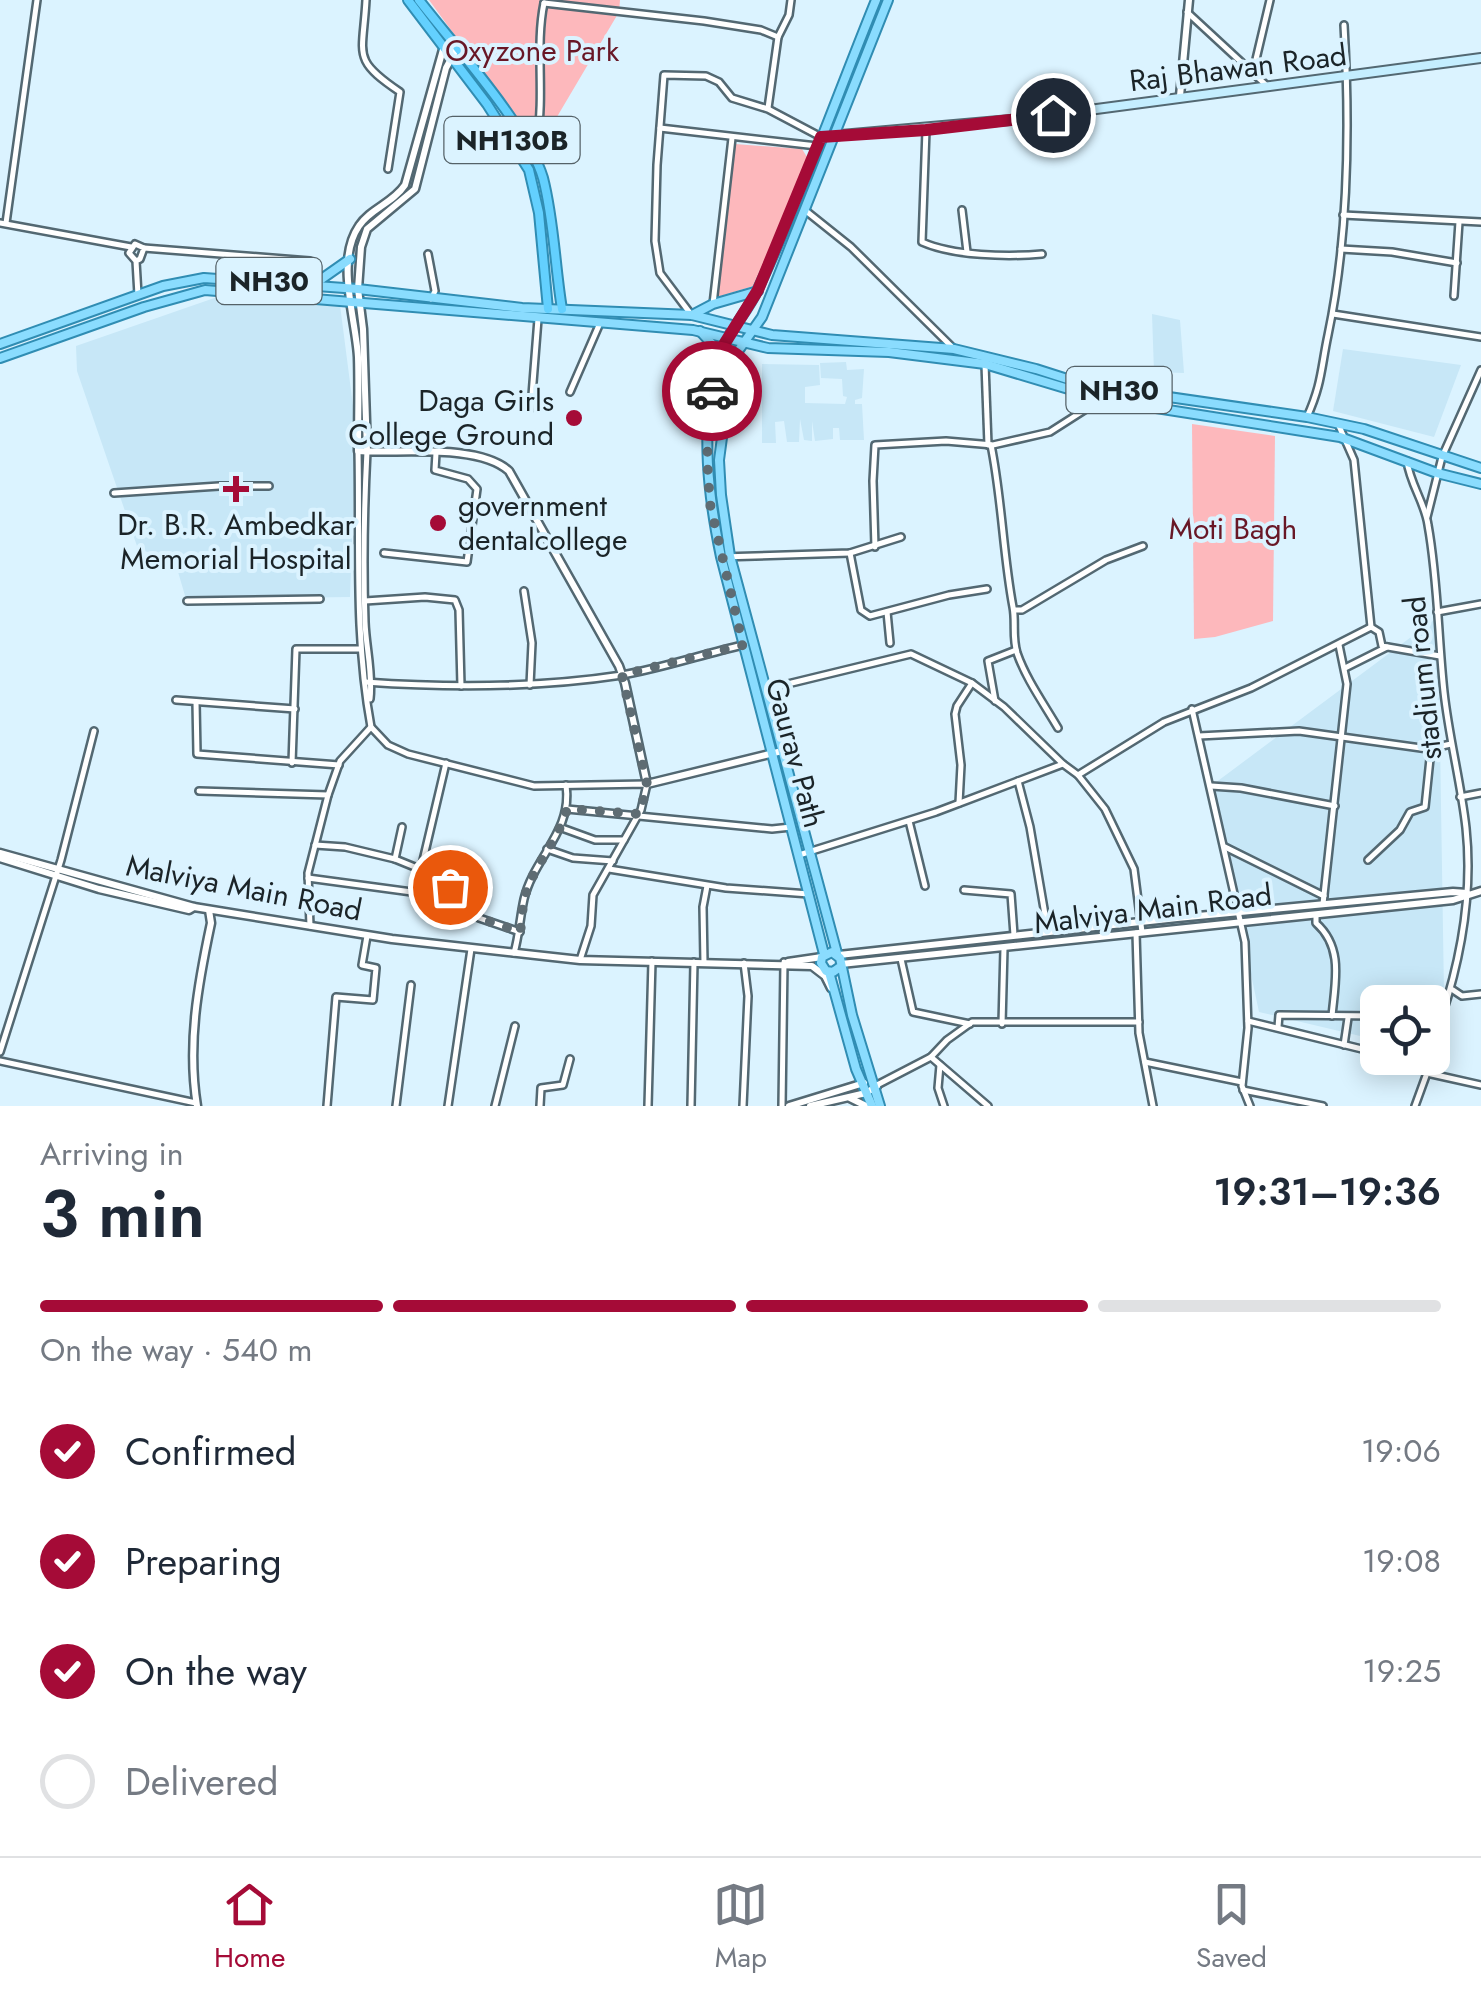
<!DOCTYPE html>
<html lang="en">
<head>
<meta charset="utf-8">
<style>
  :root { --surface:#fff; --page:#f2f2f3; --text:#1f2937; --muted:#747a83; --line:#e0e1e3; --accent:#a50b37 }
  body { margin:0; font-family:Jost,sans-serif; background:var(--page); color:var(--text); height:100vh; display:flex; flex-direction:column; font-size:38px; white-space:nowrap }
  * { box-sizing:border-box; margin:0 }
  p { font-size:32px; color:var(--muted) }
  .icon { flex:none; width:55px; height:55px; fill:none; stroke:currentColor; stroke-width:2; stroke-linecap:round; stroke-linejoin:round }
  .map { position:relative; height:1106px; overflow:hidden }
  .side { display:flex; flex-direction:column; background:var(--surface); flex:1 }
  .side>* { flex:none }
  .tools { position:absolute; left:1360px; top:985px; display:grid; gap:20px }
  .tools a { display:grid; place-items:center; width:90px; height:90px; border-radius:15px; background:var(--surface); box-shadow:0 5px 25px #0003; font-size:50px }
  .pin { position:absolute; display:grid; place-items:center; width:85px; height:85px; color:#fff; margin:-42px; border:5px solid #fff; border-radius:50%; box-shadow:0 2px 10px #0007 }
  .courier { position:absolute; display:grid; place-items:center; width:100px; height:100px; margin:-50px; border:8px solid #a50b37; border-radius:50%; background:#fff; color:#222; box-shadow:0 2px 12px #0007 }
  .headline em { font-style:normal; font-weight:600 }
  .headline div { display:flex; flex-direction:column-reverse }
  .headline { display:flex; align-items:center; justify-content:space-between; height:170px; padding:0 40px }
  h1 { font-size:65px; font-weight:600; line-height:75px }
  .bar { display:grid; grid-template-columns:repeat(4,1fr); gap:15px 10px; align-content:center; height:120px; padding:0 40px }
  .bar i { height:12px; border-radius:8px; background:var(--line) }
  .bar .selected { background:var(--accent) }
  .bar p { grid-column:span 4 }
  ol { padding:0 40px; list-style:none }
  li { display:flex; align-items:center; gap:30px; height:110px }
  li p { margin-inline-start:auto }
  li .icon { padding:10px; border-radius:50%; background:var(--accent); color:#fff; stroke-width:4 }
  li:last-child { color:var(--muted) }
  li i { width:55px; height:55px; border:5px solid var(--line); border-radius:50% }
  .dock { display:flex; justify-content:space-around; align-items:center; height:140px; border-top:2px solid var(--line); background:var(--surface); font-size:28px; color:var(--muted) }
  .dock a { display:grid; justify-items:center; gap:5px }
  .dock .selected { color:var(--accent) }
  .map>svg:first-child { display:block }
</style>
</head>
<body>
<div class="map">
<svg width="1481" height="1106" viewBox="0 0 1481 1106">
  <rect width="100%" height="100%" fill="#dbf3ff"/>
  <g fill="#c7e7f7">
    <path d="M 223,295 L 340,305 L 356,429 L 350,597 L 186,599 L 176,565 L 170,559 L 138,549 L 77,371 L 76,346 Z"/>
    <path d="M 1152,314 L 1180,320 L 1184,373 L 1154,372 Z"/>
    <path d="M 1343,349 L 1461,365 L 1434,437 L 1333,411 Z"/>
    <path d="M 846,362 L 847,370 L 864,369 L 862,398 L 855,400 L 855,404 L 862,404 L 864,440 L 840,440 L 839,428 L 833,428 L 833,439 L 815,441 L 812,421 L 812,441 L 804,440 L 800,419 L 799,442 L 787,442 L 784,421 L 775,422 L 776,443 L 762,443 L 762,364 L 819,365 L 820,385 L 805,387 L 805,403 L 845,404 L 847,397 L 843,396 L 842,379 L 821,378 L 820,363 Z"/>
    <path d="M 1438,617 L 1445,1056 L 1433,1053 L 1432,1002 L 1378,1002 L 1377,1040 L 1259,1012 L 1211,786 Z"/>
  </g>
  <g fill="#fdb8bc">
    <path d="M 429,0 L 620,0 L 619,12 L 535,154 L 524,130 Z"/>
    <path d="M 735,144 L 802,149 L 807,157 L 757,285 L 717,297 Z"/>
    <path d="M 1192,424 L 1275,436 L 1273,621 L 1215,637 L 1194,639 Z"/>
  </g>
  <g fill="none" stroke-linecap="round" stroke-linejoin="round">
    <defs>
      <g id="minor">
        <path d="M 366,0 C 363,56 351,59 400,92 L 388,169"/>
        <path d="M 544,3 L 704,21 L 761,30 L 778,37"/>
        <path d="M 1187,12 L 1266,85"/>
        <path d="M 1253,72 L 1270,0"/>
        <path d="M 768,108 L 778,37 L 789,15 L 791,0"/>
        <path d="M 660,128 L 817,146"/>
        <path d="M 926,130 L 922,242 C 953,256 1008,257 1042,254"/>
        <path d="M 519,151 L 537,138 C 545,94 535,47 544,3"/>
        <path d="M 962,210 L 967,252"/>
        <path d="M 806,211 L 851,247 L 952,347"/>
        <path d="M 1343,215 L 1481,222"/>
        <path d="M 0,223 L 131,247"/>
        <path d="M 6,223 L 37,0"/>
        <path d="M 144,248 L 310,261"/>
        <path d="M 1341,249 L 1392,252 L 1457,263"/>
        <path d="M 428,254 L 435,291 L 431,299"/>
        <path d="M 136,261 L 140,259 L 144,248 L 135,244 L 129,253 L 136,261 L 138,295"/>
        <path d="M 1454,296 L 1459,222"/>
        <path d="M 713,304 L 732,138"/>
        <path d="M 690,313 L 660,273 L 655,241 L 657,165 L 664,75 L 706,76 L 719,82 L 732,98 L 768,109 L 821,137"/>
        <path d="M 1333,314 L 1481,337"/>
        <path d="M 985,364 L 988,445"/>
        <path d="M 570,392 L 600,323"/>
        <path d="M 531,408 L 538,319"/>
        <path d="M 1307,417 C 1322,384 1321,368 1328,335 C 1349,235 1350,128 1344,25"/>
        <path d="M 1339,426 L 1354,460 L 1371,627 L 1379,632 L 1382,646 L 1440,656"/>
        <path d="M 991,445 C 1002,499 1003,554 1013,607 C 1016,622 1012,637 1017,653 C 1026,679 1044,704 1058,728"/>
        <path d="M 358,451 C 360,544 354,635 371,727 L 388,745 L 408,754 L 534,786 L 647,784 L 641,810 L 593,895 L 591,926 L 580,960"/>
        <path d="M 367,451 C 364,509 363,565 365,622 C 366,648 373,673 370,699"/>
        <path d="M 1407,461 C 1410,484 1425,503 1428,525 C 1438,580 1438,637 1444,692 C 1449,738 1461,783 1466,828 C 1474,903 1458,975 1432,1044"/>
        <path d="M 114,493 L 219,486 L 269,486"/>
        <path d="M 1427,517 L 1442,457 L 1481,370"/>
        <path d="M 875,547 L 873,481 L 875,445 L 946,441 L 993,445 L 1050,432 L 1086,409 L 1089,395"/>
        <path d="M 384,553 L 467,562 L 477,489 L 468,479 L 435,470 L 436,453"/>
        <path d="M 850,553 L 861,610 L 870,616 L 949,595 L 987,589"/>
        <path d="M 721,557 L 850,553 L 901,537"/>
        <path d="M 524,591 L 532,643 L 530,685"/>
        <path d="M 187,601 L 320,599"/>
        <path d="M 365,601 L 425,597 L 455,600 L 459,610 L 461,686"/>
        <path d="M 1014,610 L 1022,610 L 1106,560 L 1143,546"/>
        <path d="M 887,612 L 890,643"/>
        <path d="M 1437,612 L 1481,604"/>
        <path d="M 1345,668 L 1387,647"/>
        <path d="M 365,682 C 451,688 537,688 622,675 C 663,668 703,654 743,645"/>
        <path d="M 767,689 L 911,654 L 972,683 L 1004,707 L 1063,764 L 1078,775 L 1105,809 L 1134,869 L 1142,932"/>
        <path d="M 176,700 L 295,709"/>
        <path d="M 995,701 L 988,661 L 1016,650"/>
        <path d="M 196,702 L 197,754 L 339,765"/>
        <path d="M 1192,709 L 1245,942 L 1248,1028 L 1242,1086 L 1250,1106"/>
        <path d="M 1199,736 L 1299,731 L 1428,749 L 1451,744"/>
        <path d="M 292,763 L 296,649 L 360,649"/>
        <path d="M 1078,775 L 1164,722 L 1251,688 L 1371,627"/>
        <path d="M 1018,781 L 1030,827 L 1048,932"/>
        <path d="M 1211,786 L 1241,788 L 1335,806"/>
        <path d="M 199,791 L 328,795"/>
        <path d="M 1460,797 L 1481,793"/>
        <path d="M 959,803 L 961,765 L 955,714 L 957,706 L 972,683"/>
        <path d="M 567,809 L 772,829 L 791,827"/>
        <path d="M 909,821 L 925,886"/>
        <path d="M 562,828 L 595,840 L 624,840"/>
        <path d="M 315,845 L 345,847 L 395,859 L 402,827"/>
        <path d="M 1225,847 L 1324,896"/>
        <path d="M 547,849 L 573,858 L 613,861"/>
        <path d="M 799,855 L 936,812 L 1063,764"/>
        <path d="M 395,859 L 427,872 L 449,887 L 479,918 L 520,932"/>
        <path d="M 1368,860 L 1400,830 L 1410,812 L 1425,807 L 1431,749"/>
        <path d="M 421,869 L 446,763"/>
        <path d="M 609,869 L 726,888 L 809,894"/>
        <path d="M 308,878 L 434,895"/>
        <path d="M 964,890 L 1011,894 L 1014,935"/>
        <path d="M 1323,904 L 1347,684 L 1339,645"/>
        <path d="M 1316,915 L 1316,923 C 1344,948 1335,982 1332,1016"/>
        <path d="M 310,926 L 308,873 L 328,795 L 340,761 L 371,727"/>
        <path d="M 1136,933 L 1139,1033 L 1153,1106"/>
        <path d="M 514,953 C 519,936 520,917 524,899 C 534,857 573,831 566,785"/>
        <path d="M 901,959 L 913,1012 L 970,1024"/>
        <path d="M 704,963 L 703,907 L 707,886"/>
        <path d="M 1453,990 L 1462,996 L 1481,994"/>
        <path d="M 1248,1021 L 1378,1053"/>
        <path d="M 1002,1024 L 1004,948"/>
        <path d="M 1278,1027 L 1279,1015 L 1378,1016"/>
        <path d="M 1344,1045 L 1348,1018"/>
        <path d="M 0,1052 L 61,860 L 94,731"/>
        <path d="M 931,1057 L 988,1106"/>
        <path d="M 1395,1058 L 1425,1065"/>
        <path d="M 0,1061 L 196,1103"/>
        <path d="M 1145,1062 L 1242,1082"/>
        <path d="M 940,1065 L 938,1088 L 944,1106"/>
        <path d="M 1427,1073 L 1481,1085"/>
        <path d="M 877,1085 L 931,1057 L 947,1040 L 972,1022 L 1139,1022"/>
        <path d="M 1243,1090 L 1323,1106"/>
        <path d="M 327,1106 L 336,997 L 373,1000 L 376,968 L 362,965 L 367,936"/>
        <path d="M 396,1106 L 411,985"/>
        <path d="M 448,1106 L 471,949"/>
        <path d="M 495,1106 L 515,1026"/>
        <path d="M 540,1106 L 541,1088 L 563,1085 L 570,1059"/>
        <path d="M 648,1106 L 652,961"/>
        <path d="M 691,1106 L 694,962"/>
        <path d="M 743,1106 L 748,996 L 744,963"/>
        <path d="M 782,1106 L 784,962"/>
        <path d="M 1415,1106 L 1427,1073 L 1428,1058"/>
      </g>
      <g id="tertiary">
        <path d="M 444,46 L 405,185 C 393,203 370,209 359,226 C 335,261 356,319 358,357 C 359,388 358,419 358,451 C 399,454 478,443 509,471 L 619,666 L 625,683 L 647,784 L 782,751"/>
        <path d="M 1180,96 L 1189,0"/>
        <path d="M 367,451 L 363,329 L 358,289 L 361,247 L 367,229 L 415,189 L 446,68 L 457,48"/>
        <path d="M 0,853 L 194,907 L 392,939 L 580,960 L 812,966 L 825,976 L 831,988"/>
        <path d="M 0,858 L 99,889 L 189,910 L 194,907"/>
        <path d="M 839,955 L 1177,918 L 1453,892 L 1467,893"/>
        <path d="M 788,962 L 822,957"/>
        <path d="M 841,964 L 1453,900 L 1481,891"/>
        <path d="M 850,1098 L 866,1106"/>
        <path d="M 197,1106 C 187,1044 198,984 211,923 L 209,910"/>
        <path d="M 789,1106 L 864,1083"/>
        <path d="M 810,1106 L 866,1093 L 877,1086"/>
      </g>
      <path id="secondary" d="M 830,136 L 1021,119 L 1481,58"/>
      <g id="primary">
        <path d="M 313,285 L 350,259"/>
        <path d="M 692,315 L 713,304 L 758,291"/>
        <path d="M 700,331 L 712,344 L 714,361"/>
        <path d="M 0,344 L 163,286 L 204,278 L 358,289 L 522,308 L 692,315 L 772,335 L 954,349 L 1036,369 L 1086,385 L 1307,417 L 1364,429 L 1481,468"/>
        <path d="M 0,358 L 144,307 L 205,290 L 693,330 L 768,348 L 889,352 L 985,364 L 1105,400 L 1340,437 L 1437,473 L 1481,484"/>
        <path d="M 837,953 L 730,556 L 721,495 L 719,460 L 731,370 L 736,354 L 762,317 L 888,0"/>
        <path d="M 824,954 L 721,557 C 708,495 701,431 715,368 C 721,338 746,316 758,289 C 802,195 837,96 876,0"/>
        <path d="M 840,967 L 833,972 L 826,971 L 821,963 L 822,957 L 832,952 L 840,958 L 852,1015 L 880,1106"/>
        <path d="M 829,972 L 856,1069 L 872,1106"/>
      </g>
      <g id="trunk">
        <path d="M 408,0 L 487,104 L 529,170 L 539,213 L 548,309"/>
        <path d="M 419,0 C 453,44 528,127 543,178 C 554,220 555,267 562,309"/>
      </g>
    </defs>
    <use href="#minor" stroke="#536872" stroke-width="10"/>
    <use href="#tertiary" stroke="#536872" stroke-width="11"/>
    <use href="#secondary" stroke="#536872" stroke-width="12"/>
    <use href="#primary" stroke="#308db3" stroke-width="12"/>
    <use href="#trunk" stroke="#308db3" stroke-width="12"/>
    <use href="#minor" stroke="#fff" stroke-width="5"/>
    <use href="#tertiary" stroke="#fff" stroke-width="6"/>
    <use href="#secondary" stroke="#c4eeff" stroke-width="8"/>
    <use href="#primary" stroke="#8adcfe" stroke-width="8"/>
    <use href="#trunk" stroke="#63d0fe" stroke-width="8"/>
  </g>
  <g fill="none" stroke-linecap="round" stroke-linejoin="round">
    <path stroke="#5e6c73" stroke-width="10" stroke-dasharray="0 18" d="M 450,887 L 479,918 L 520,932 C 522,921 522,909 524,899 C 533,866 558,841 567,809 L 639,814 L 641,810 L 647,784 L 622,675 L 743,645 L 710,504 L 707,458 L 712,391"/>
    <path stroke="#a50b37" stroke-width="12" d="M 712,391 L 720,351 L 758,290 L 821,137 L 926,130 L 1053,115"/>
  </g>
  <g fill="#a50b37" stroke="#dbf3ff" stroke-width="4">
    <circle cx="574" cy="418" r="10"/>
    <path d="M231 474h10v10h10v10h-10v10h-10v-10h-10v-10h10z"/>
    <circle cx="438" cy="523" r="10"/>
  </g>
  <g text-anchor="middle" stroke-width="8" stroke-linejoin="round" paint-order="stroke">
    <g fill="#dbf3ff" stroke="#556268" stroke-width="2.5">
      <rect x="444.5" y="117" width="135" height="46" rx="8"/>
      <rect x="216.5" y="258" width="105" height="46" rx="8"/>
      <rect x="1066.5" y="367" width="105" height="46" rx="8"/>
    </g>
    <g font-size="28" font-weight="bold" fill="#1b2428">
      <text x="512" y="150">NH130B</text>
      <text x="269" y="291">NH30</text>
      <text x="1119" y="400">NH30</text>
    </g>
    <g font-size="30" fill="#681726" stroke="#dbf3ff">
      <text x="532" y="61">Oxyzone Park</text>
      <text x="1233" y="539">Moti Bagh</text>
    </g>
    <g font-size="30" fill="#1b2428" stroke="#dbf3ff">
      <text transform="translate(1238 68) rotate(-7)" y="10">Raj Bhawan Road</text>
      <text transform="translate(1423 678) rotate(-96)" y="10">stadium road</text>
      <text transform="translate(795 753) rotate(75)" y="10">Gaurav Path</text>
      <text transform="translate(244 888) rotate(11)" y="10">Malviya Main Road</text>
      <text transform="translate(1153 909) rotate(-7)" y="10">Malviya Main Road</text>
    </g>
    <g font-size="30" fill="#1b2428" stroke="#dbf3ff" text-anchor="end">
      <text x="554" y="411">Daga Girls<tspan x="554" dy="34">College Ground</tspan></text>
      <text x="458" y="516" text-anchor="start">government<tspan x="458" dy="34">dentalcollege</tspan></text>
      <text x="236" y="535" text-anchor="middle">Dr. B.R. Ambedkar<tspan x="236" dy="34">Memorial Hospital</tspan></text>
    </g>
  </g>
</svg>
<div class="tools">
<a><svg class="icon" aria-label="locate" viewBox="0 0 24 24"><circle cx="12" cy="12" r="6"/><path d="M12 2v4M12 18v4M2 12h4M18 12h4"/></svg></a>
</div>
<div class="pin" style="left:450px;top:887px;background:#ea580c"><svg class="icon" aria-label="bag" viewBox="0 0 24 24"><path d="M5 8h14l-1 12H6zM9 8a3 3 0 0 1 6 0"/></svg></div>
<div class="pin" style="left:1053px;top:115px;background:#1f2937"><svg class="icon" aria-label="home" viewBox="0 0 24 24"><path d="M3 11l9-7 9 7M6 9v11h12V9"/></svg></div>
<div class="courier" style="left:712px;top:391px"><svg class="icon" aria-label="car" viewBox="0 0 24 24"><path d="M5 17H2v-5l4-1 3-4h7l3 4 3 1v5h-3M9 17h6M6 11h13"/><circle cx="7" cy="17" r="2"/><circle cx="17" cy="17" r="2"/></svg></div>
</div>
<section class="side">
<div class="headline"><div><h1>3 min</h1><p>Arriving in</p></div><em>19:31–19:36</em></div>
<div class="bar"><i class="selected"></i><i class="selected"></i><i class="selected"></i><i></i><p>On the way · 540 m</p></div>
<ol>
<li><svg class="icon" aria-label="check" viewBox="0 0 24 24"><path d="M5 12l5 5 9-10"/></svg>Confirmed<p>19:06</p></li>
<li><svg class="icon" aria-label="check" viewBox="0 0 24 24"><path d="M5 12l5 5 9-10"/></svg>Preparing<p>19:08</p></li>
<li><svg class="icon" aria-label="check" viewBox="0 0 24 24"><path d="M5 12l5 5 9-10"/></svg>On the way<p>19:25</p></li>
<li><i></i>Delivered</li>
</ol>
</section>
<nav class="dock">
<a class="selected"><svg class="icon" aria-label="home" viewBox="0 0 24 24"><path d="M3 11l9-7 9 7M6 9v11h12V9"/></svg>Home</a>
<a><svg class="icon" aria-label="map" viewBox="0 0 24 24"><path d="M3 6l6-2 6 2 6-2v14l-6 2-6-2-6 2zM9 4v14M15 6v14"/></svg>Map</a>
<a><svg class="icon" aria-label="saved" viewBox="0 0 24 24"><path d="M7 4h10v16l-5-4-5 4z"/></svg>Saved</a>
</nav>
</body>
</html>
